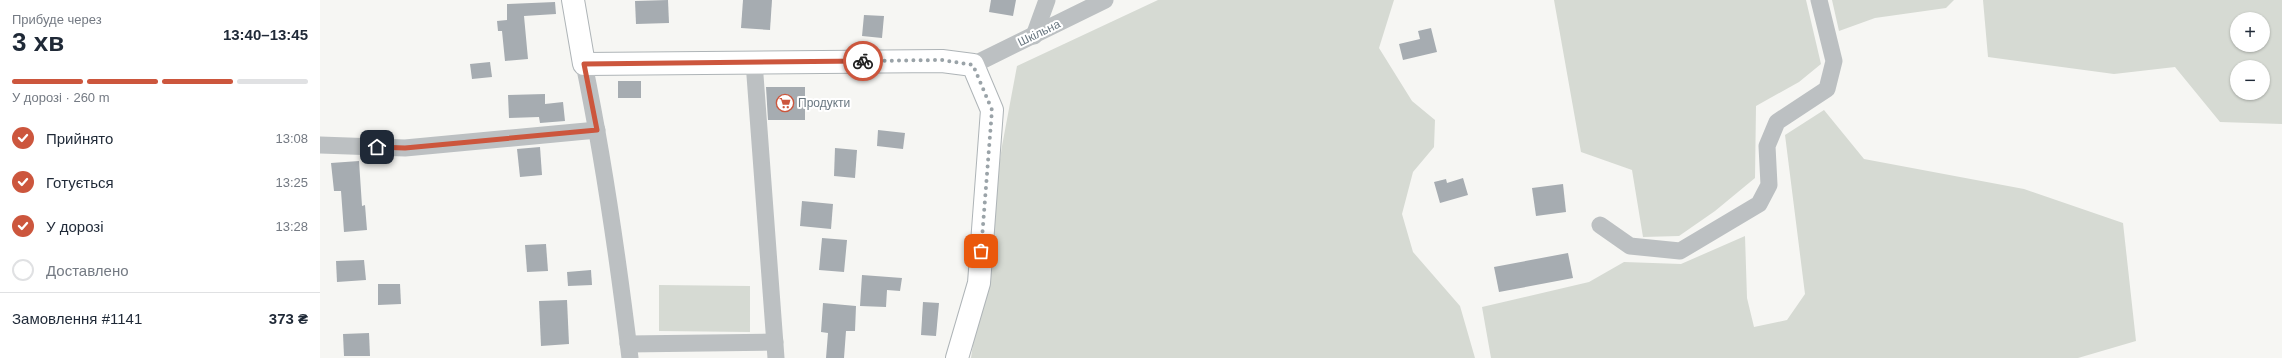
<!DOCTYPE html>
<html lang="uk">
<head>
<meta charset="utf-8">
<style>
  :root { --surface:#fff; --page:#f2f2f3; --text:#1f2937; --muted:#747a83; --line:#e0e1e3; --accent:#cc563d }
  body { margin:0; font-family:Helvetica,sans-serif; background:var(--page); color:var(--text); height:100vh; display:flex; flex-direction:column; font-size:15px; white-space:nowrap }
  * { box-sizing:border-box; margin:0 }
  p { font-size:13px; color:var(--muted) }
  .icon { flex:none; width:22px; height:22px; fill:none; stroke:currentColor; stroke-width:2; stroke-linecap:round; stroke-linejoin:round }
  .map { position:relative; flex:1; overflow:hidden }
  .details { display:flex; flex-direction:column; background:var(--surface); width:320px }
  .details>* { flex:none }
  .fabs { position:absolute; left:1910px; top:12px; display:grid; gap:8px }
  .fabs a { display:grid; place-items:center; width:40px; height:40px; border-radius:50%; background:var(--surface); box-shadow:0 1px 3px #0004; font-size:20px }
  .pin { position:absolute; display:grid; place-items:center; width:34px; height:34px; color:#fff; margin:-17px; border-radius:8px; box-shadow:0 2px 6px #0006 }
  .courier { position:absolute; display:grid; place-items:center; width:40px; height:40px; margin:-20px; border:3px solid #cc563d; border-radius:50%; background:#fff; color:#222; box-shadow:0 1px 5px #0007 }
  .overview em { font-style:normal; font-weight:700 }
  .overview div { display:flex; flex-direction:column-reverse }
  .overview { display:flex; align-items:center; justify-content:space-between; height:68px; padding:0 12px }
  h1 { font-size:26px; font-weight:700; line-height:30px }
  .bar { display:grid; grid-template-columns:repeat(4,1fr); gap:6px 4px; align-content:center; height:48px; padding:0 12px }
  .bar i { height:5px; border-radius:3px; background:var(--line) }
  .bar .active { background:var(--accent) }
  .bar p { grid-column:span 4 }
  .line { display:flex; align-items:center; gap:10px; padding:0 12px; border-top:1px solid var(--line) }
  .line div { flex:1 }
  ol { padding:0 12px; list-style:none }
  li { display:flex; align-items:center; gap:12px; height:44px }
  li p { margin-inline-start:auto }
  li .icon { padding:4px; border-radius:50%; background:var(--accent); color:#fff; stroke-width:4 }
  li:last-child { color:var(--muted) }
  li i { width:22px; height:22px; border:2px solid var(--line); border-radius:50% }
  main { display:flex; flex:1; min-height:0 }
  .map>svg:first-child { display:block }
</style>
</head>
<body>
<main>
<section class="details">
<div class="overview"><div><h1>3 хв</h1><p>Прибуде через</p></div><em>13:40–13:45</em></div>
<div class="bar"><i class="active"></i><i class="active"></i><i class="active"></i><i></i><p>У дорозі · 260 m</p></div>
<ol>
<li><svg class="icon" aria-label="check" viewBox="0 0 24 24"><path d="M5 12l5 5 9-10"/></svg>Прийнято<p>13:08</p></li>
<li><svg class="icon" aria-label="check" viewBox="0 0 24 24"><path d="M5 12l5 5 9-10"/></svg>Готується<p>13:25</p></li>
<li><svg class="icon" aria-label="check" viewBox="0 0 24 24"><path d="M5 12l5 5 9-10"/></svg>У дорозі<p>13:28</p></li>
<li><i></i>Доставлено</li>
</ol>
<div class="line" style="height:52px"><div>Замовлення #1141</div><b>373 ₴</b></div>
</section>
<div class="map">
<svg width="1962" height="358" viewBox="0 0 1962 358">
  <rect width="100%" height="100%" fill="#f6f6f3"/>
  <g fill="#d6dad3" fill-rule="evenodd">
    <path d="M 838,0 L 1074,0 L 1059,48 L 1092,101 L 1115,120 L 1114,147 L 1093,172 L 1082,214 L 1093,252 L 1140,306 L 1155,358 L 651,358 L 682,146 L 697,66 Z"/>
    <path d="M 1234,0 L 1486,0 L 1501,64 L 1479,82 L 1436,106 L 1435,178 L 1395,211 L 1359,236 L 1323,237 L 1312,170 L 1261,152 Z"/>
    <path d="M 1512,0 L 1634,0 L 1626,8 L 1555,18 L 1519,31 Z"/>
    <path d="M 1663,0 L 1962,0 L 1962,124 L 1900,122 L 1855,67 L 1794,74 L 1668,57 ZM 1917,19 L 1943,19 L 1943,45 L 1917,45 ZM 1917,67 L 1943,67 L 1943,93 L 1917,93 Z"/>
    <path d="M 1504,110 L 1544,159 L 1704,189 L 1803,223 L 1816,341 L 1758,358 L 1171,358 L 1162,307 L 1269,282 L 1304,262 L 1361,264 L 1425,236 L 1427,298 L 1434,327 L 1467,320 L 1485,294 L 1465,135 Z"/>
    <path d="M 339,285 L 430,286 L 430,332 L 339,331 Z"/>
  </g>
  <g fill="#a6acb1">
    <path d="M 348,0 L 349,23 L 316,24 L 315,1 Z"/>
    <path d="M 423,0 L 452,0 L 450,30 L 421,28 Z"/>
    <path d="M 671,0 L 696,0 L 693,16 L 669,12 Z"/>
    <path d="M 235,2 L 236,14 L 204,16 L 208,59 L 185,61 L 182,31 L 178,31 L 177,21 L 187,20 L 187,4 Z"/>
    <path d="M 544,15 L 564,16 L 562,38 L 542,36 Z"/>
    <path d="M 1111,28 L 1117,52 L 1083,60 L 1079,44 L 1100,39 L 1098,31 Z"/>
    <path d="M 170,62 L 172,77 L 152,79 L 150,64 Z"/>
    <rect x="298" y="81" width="23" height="17"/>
    <path d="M 446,87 L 485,87 L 485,120 L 448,120 Z"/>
    <path d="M 225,94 L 225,104 L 243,102 L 245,121 L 220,123 L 219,117 L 189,118 L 188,95 Z"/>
    <path d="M 558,130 L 585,133 L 583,149 L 557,146 Z"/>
    <path d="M 220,147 L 222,175 L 200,177 L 197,149 Z"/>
    <path d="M 515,148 L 537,150 L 535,178 L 514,176 Z"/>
    <path d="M 39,161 L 42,206 L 45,205 L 47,230 L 24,232 L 21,191 L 14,191 L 11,163 Z"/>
    <path d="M 1143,178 L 1148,195 L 1120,203 L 1114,182 L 1126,179 L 1127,183 Z"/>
    <path d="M 1243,184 L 1246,212 L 1216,216 L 1212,188 Z"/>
    <path d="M 482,201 L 513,204 L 511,229 L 480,226 Z"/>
    <path d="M 502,238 L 527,240 L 524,272 L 499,270 Z"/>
    <path d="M 226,244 L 228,271 L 207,272 L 205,245 Z"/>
    <path d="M 1248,253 L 1253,278 L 1179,292 L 1174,267 Z"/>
    <path d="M 44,260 L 46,280 L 17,282 L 16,261 Z"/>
    <path d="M 271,270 L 272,285 L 248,286 L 247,272 Z"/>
    <path d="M 542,275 L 582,278 L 580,291 L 567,290 L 566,307 L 540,306 Z"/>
    <path d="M 58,284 L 80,284 L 81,304 L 58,305 Z"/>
    <path d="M 247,300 L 249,344 L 221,346 L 219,301 Z"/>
    <path d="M 603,302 L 619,303 L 616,336 L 601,335 Z"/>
    <path d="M 503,303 L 536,306 L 535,331 L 526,331 L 524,358 L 506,358 L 508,333 L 501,332 Z"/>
    <path d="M 49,333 L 50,356 L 24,356 L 23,334 Z"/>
  </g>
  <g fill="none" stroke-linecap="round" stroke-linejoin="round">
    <defs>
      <path id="secondary" d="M 253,0 L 264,64 L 622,61 L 653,65 L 672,110 L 659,283 L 637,358"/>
    </defs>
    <use href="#secondary" stroke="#aeb4b7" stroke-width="24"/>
    <g stroke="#bcc0c2" stroke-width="17">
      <path d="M 714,36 L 727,0"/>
      <path d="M 434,62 L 456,358"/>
      <path d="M 264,64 C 284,161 298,259 310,358"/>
      <path d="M 653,65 L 785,0"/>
      <path d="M 0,145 L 85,148 L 277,130"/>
      <path d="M 1280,225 L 1310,246 L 1360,251 L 1439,204 L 1449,185 L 1447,146 L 1457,122 L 1507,89 L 1514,61 L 1499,0"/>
      <path d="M 308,344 L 455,342"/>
    </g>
    <use href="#secondary" stroke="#fff" stroke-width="22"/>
  </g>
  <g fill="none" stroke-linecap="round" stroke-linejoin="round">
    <path stroke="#9aa3a8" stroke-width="4" stroke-dasharray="0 7.2" d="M 543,61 L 622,60 L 653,65 L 672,110 L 661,251"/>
    <path stroke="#cc563d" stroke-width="5" d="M 57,147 L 85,148 L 277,130 L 264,64 L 543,61"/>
  </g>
  <defs>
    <symbol id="supermarket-ring" viewBox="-11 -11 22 22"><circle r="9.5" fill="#fff" stroke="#cc563d" stroke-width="1.5"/><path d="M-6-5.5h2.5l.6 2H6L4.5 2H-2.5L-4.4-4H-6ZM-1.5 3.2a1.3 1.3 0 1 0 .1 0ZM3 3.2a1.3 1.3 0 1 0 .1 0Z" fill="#cc563d"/></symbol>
  </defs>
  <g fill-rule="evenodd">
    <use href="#supermarket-ring" x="455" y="93" width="20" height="20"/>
  </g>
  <g text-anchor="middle" stroke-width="4" stroke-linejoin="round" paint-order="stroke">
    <g font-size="12" fill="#697780" stroke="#fff">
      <text transform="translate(719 33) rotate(-26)" y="4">Шкільна</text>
    </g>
    <g font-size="12" fill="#697780" stroke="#fff" text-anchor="start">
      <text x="478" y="107">Продукти</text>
    </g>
  </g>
</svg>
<div class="fabs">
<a>+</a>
<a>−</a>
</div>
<div class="pin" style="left:661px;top:251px;background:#ea580c"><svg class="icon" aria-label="bag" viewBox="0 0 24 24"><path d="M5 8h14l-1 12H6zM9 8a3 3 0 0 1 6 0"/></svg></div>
<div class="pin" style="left:57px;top:147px;background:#1f2937"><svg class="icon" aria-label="home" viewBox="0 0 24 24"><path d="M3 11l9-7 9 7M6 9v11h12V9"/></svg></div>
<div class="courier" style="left:543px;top:61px"><svg class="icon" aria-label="bike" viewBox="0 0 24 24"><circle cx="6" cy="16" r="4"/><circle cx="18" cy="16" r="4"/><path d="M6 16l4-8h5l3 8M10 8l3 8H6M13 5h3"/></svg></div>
</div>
</main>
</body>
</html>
